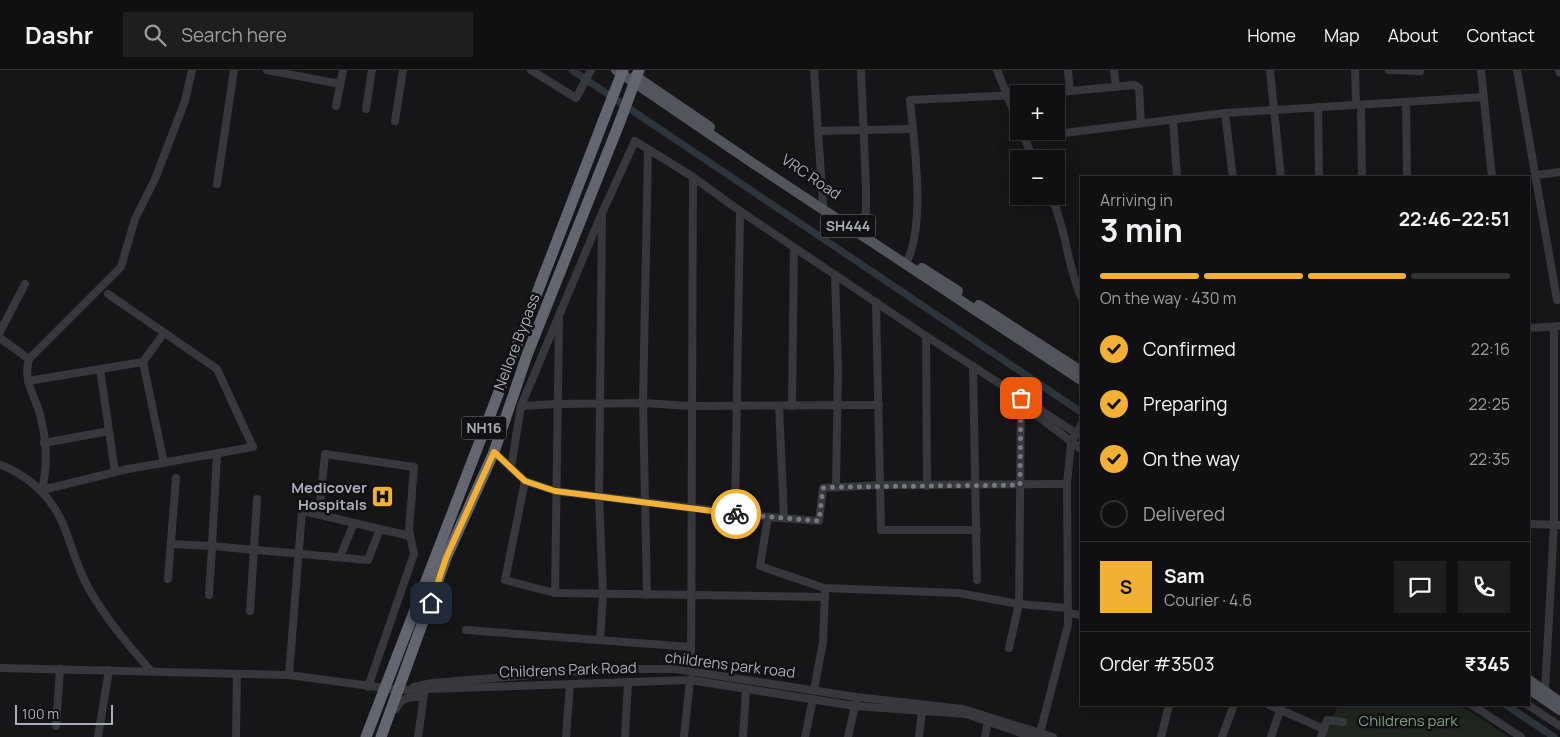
<!DOCTYPE html>
<html lang="en">
<head>
<meta charset="utf-8">
<style>
  :root { --surface:#101012; --page:#1e1e20; --text:#f1f3f6; --muted:#9c9d9f; --line:#303032; --accent:#f2b134 }
  body { margin:0; font-family:Manrope,sans-serif; background:var(--page); color:var(--text); height:100vh; display:flex; flex-direction:column; font-size:19px; white-space:nowrap }
  * { box-sizing:border-box; margin:0 }
  p { font-size:16px; color:var(--muted) }
  .icon { flex:none; width:28px; height:28px; fill:none; stroke:currentColor; stroke-width:2; stroke-linecap:round; stroke-linejoin:round }
  .map { position:relative; flex:1; overflow:hidden }
  .details { position:absolute; left:1080px; top:106px; width:450px; height:530px; display:flex; flex-direction:column; background:var(--surface); border-radius:0px; box-shadow:0 5px 20px #0002,0 0 0 1px var(--line) }
  .details>* { flex:none }
  .buttons { position:absolute; left:1010px; top:15px; display:grid; gap:10px }
  .buttons a { display:grid; place-items:center; width:55px; height:55px; border-radius:0px; background:var(--surface); box-shadow:0 5px 20px #0002,0 0 0 1px var(--line); font-size:25px }
  .scale { position:absolute; left:15px; bottom:12px; width:98px; box-sizing:border-box; padding-left:5px; border:2px solid #a8adb8; border-top:0; font-size:14px; line-height:18px; white-space:nowrap; color:#a8adb8; -webkit-text-stroke:4px #111113; paint-order:stroke }
  .pin { position:absolute; display:grid; place-items:center; width:42px; height:42px; color:#fff; margin:-21px; border-radius:10px; box-shadow:0 2px 8px #0006 }
  .courier { position:absolute; display:grid; place-items:center; width:50px; height:50px; margin:-25px; border:4px solid #f2b134; border-radius:50%; background:#fff; color:#222; box-shadow:0 1px 6px #0007 }
  .headline em { font-style:normal; font-weight:700 }
  .headline div { display:flex; flex-direction:column-reverse }
  .headline { display:flex; align-items:center; justify-content:space-between; height:85px; padding:0 20px }
  h1 { font-size:32px; font-weight:700; line-height:38px }
  .bar { display:grid; grid-template-columns:repeat(4,1fr); gap:8px 5px; align-content:center; height:60px; padding:0 20px }
  .bar i { height:6px; border-radius:4px; background:var(--line) }
  .bar .selected { background:var(--accent) }
  .bar p { grid-column:span 4 }
  .line { display:flex; align-items:center; gap:12px; padding:0 20px; border-top:1px solid var(--line) }
  .line div { flex:1 }
  .round { display:grid; place-items:center; flex:none; width:52px; height:52px; border-radius:0px; background:var(--page) }
  ol { padding:0 20px; list-style:none }
  li { display:flex; align-items:center; gap:15px; height:55px }
  li p { margin-inline-start:auto }
  li .icon { padding:5px; border-radius:50%; background:var(--accent); color:#111; stroke-width:4 }
  li:last-child { color:var(--muted) }
  li i { width:28px; height:28px; border:2px solid var(--line); border-radius:50% }
  header { display:flex; align-items:center; gap:30px; box-sizing:border-box; height:70px; padding:0 25px; background:var(--surface); border-bottom:1px solid var(--line) }
  header strong { font-size:24px }
  nav { display:flex; gap:28px; margin-inline-start:auto; font-size:18px }
  .search { width:350px; height:45px; background:var(--page); display:flex; align-items:center; gap:12px; box-sizing:border-box; padding:0 18px; border-radius:0px; color:var(--muted); font-size:19px }
  .map>svg:first-child { display:block }
</style>
</head>
<body>
<header>
<strong>Dashr</strong>
<div class="search"><svg class="icon" aria-label="search" viewBox="0 0 24 24"><circle cx="10" cy="10" r="6"/><path d="M15 15l6 6"/></svg>Search here</div>
<nav><a>Home</a><a>Map</a><a>About</a><a>Contact</a></nav>
</header>
<div class="map">
<svg width="1560" height="667" viewBox="0 0 1560 667">
  <rect width="100%" height="100%" fill="#161618"/>
  <path fill="#1e261f" d="M 1338,635 L 1460,635 L 1509,667 L 1325,667 Z"/>
  <g fill="none" stroke-linecap="round" stroke-linejoin="round">
    <g stroke="#2c353c" stroke-width="7">
      <path d="M 572,0 L 1081,342"/>
      <path d="M 1506,635 L 1554,667"/>
    </g>
    <g stroke="#37383d" stroke-width="8">
      <path d="M 267,0 L 340,14"/>
      <path d="M 531,0 L 576,28 L 591,0"/>
      <path d="M 814,0 L 818,61"/>
      <path d="M 997,0 L 1019,55"/>
      <path d="M 1068,0 L 1070,21"/>
      <path d="M 1114,0 L 1116,17"/>
      <path d="M 1270,0 L 1281,108"/>
      <path d="M 1355,0 L 1356,35"/>
      <path d="M 1389,0 L 1420,1"/>
      <path d="M 1481,0 L 1492,108"/>
      <path d="M 1517,0 L 1557,230 L 1560,229"/>
      <path d="M 1559,0 L 1560,3"/>
      <path d="M 1039,24 L 1134,15 L 1139,18 L 1141,53"/>
      <path d="M 1406,32 L 1407,108"/>
      <path d="M 1361,35 L 1362,108"/>
      <path d="M 336,36 L 343,0"/>
      <path d="M 1318,37 L 1319,108"/>
      <path d="M 366,39 L 372,0"/>
      <path d="M 1225,43 L 1233,108"/>
      <path d="M 1173,50 L 1177,108"/>
      <path d="M 395,51 L 403,0"/>
      <path d="M 1021,61 L 1034,89"/>
      <path d="M 1024,68 L 1225,43 L 1484,27"/>
      <path d="M 1537,105 L 1560,102"/>
      <path d="M 217,114 L 234,0"/>
      <path d="M 1051,126 C 1066,158 1067,195 1081,227"/>
      <path d="M 823,134 L 818,61 L 912,59"/>
      <path d="M 859,157 L 866,142 L 866,118 L 861,0"/>
      <path d="M 905,195 C 927,157 914,73 910,30 L 1019,25"/>
      <path d="M 835,205 L 838,297 L 836,417"/>
      <path d="M 108,224 L 217,299 L 253,377 L 128,399 L 42,420 C 47,398 47,372 41,349 C 37,328 22,312 29,289 L 121,197 L 135,149 L 155,109 L 185,31 L 192,0"/>
      <path d="M 876,232 L 881,460 L 977,460"/>
      <path d="M 1529,258 L 1560,256"/>
      <path d="M 0,262 L 25,214"/>
      <path d="M 926,266 L 927,416"/>
      <path d="M 0,268 L 29,289"/>
      <path d="M 143,292 L 164,263"/>
      <path d="M 973,296 L 977,510"/>
      <path d="M 100,299 L 115,402"/>
      <path d="M 28,311 L 143,292 L 164,393"/>
      <path d="M 1022,334 L 1081,379"/>
      <path d="M 521,336 L 556,334 L 643,333 L 691,336 L 879,335"/>
      <path d="M 779,336 L 784,448"/>
      <path d="M 792,336 L 794,178"/>
      <path d="M 44,373 L 109,361"/>
      <path d="M 494,382 L 525,411 L 555,421 L 768,447 L 819,451 L 823,418 L 881,415 L 1067,414"/>
      <path d="M 217,384 L 212,476 L 368,490 L 380,459"/>
      <path d="M 0,395 C 9,397 19,404 27,409 C 71,442 65,476 89,519 C 106,549 129,576 151,601"/>
      <path d="M 511,398 L 521,336 L 602,143 L 635,71 L 693,107 L 740,141 L 923,264 L 1076,363"/>
      <path d="M 525,411 L 505,510 L 555,523 L 825,527"/>
      <path d="M 303,441 L 410,466"/>
      <path d="M 735,444 L 740,141"/>
      <path d="M 768,447 L 760,496 L 824,518 L 959,523 L 1019,534 L 1068,538"/>
      <path d="M 1529,454 L 1560,455"/>
      <path d="M 171,474 L 212,476 L 209,525"/>
      <path d="M 340,487 L 354,453"/>
      <path d="M 168,509 L 176,408"/>
      <path d="M 555,523 L 559,250"/>
      <path d="M 647,525 L 643,333 L 648,79"/>
      <path d="M 250,541 L 257,429"/>
      <path d="M 1068,543 L 1081,545"/>
      <path d="M 466,560 L 691,577"/>
      <path d="M 600,570 L 603,525 L 599,426 L 602,147"/>
      <path d="M 1009,578 L 1019,534 L 1021,328"/>
      <path d="M 0,598 L 289,605 L 400,620 L 690,610 L 855,636 L 966,644 L 1032,667"/>
      <path d="M 691,602 L 693,107"/>
      <path d="M 289,605 L 302,441 L 320,435 L 325,384 L 414,397 L 409,460 L 414,484 L 368,617"/>
      <path d="M 414,617 L 432,613 L 544,604 L 611,599 L 676,599 L 856,627 L 963,639 L 1053,667"/>
      <path d="M 814,620 L 823,572 L 825,523"/>
      <path d="M 1545,622 L 1554,454 L 1554,257"/>
      <path d="M 1269,635 L 1324,659 L 1321,667"/>
      <path d="M 1472,635 L 1521,667"/>
      <path d="M 1528,635 L 1560,656"/>
      <path d="M 396,639 C 402,626 410,627 423,627"/>
      <path d="M 56,656 L 60,599"/>
      <path d="M 1324,659 L 1327,650 L 1343,652"/>
      <path d="M 98,667 L 109,600"/>
      <path d="M 236,667 L 237,604"/>
      <path d="M 418,667 L 424,624"/>
      <path d="M 566,667 L 570,614"/>
      <path d="M 625,667 L 628,612"/>
      <path d="M 684,667 L 690,610"/>
      <path d="M 743,667 L 746,619"/>
      <path d="M 805,667 L 813,629"/>
      <path d="M 848,667 L 856,632"/>
      <path d="M 919,667 L 922,641"/>
      <path d="M 985,667 L 988,652"/>
      <path d="M 1039,667 L 1068,555 L 1067,414 L 1071,373 L 1081,355"/>
      <path d="M 1161,667 L 1169,635"/>
      <path d="M 1222,667 L 1234,635"/>
      <path d="M 1271,667 L 1280,640"/>
    </g>
    <g stroke="#53555c" stroke-width="10">
      <path d="M 616,0 L 754,94 L 1081,310"/>
      <path d="M 635,6 L 710,57"/>
      <path d="M 922,198 L 958,221"/>
      <path d="M 979,235 L 1081,301"/>
      <path d="M 1529,610 L 1560,632"/>
      <path d="M 1529,619 L 1560,640"/>
    </g>
    <g stroke="#63666e" stroke-width="11">
      <path d="M 366,667 L 604,49"/>
      <path d="M 381,667 L 446,488 L 494,382 L 527,285 L 619,54"/>
    </g>
    <g stroke="#63666e" stroke-width="11">
      <path d="M 604,49 L 623,0"/>
      <path d="M 619,54 L 639,0"/>
    </g>
  </g>
  <g fill="none" stroke-linecap="round" stroke-linejoin="round">
    <path stroke="#757880" stroke-width="5" stroke-dasharray="0 9" d="M 736,444 L 819,451 L 823,418 L 836,417 L 1020,415 L 1021,328"/>
    <path stroke="#f2b134" stroke-width="6" d="M 431,533 L 446,488 L 494,382 L 525,411 L 555,421 L 736,444"/>
  </g>
  <defs>
    <symbol id="hospital-square" viewBox="-11 -11 22 22"><rect x="-9" y="-9" width="18" height="18" rx="4" fill="#f2b134" stroke="#111113"/><path d="M-5-5h3v3.5h4V-5h3V5h-3V1.5h-4V5h-3Z" fill="#111"/></symbol>
  </defs>
  <g fill-rule="evenodd">
    <use href="#hospital-square" x="370" y="414" width="25" height="25"/>
  </g>
  <g text-anchor="middle" stroke-width="5" stroke-linejoin="round" paint-order="stroke">
    <g fill="#111113" stroke="#7b7e86" stroke-width="1">
      <rect x="820.5" y="144.5" width="55" height="23" rx="4"/>
      <rect x="461.5" y="346.5" width="45" height="23" rx="4"/>
    </g>
    <g font-size="14" font-weight="bold" fill="#a8adb8">
      <text x="848" y="161">SH444</text>
      <text x="484" y="363">NH16</text>
    </g>
    <g font-size="15" fill="#a8adb8" stroke="#111113">
      <text transform="translate(811 107) rotate(34)" y="5">VRC Road</text>
      <text transform="translate(517 272) rotate(-69)" y="5">Nellore Bypass</text>
      <text transform="translate(730 595) rotate(7)" y="5">childrens park road</text>
      <text transform="translate(568 600) rotate(-2)" y="5">Childrens Park Road</text>
    </g>
    <g font-size="15" font-weight="bold" fill="#a8adb8" stroke="#111113" text-anchor="end">
      <text x="367" y="423">Medicover<tspan x="367" dy="17">Hospitals</tspan></text>
    </g>
    <g font-size="15" fill="#7fa381" stroke="#111113">
      <text x="1408" y="656">Childrens park</text>
    </g>
  </g>
</svg>
<div class="buttons">
<a>+</a>
<a>−</a>
</div>
<div class="scale">100 m</div>
<div class="pin" style="left:1021px;top:328px;background:#ea580c"><svg class="icon" aria-label="bag" viewBox="0 0 24 24"><path d="M5 8h14l-1 12H6zM9 8a3 3 0 0 1 6 0"/></svg></div>
<div class="pin" style="left:431px;top:533px;background:#1f2937"><svg class="icon" aria-label="home" viewBox="0 0 24 24"><path d="M3 11l9-7 9 7M6 9v11h12V9"/></svg></div>
<div class="courier" style="left:736px;top:444px"><svg class="icon" aria-label="bike" viewBox="0 0 24 24"><circle cx="6" cy="16" r="4"/><circle cx="18" cy="16" r="4"/><path d="M6 16l4-8h5l3 8M10 8l3 8H6M13 5h3"/></svg></div>
<section class="details">
<div class="headline"><div><h1>3 min</h1><p>Arriving in</p></div><em>22:46–22:51</em></div>
<div class="bar"><i class="selected"></i><i class="selected"></i><i class="selected"></i><i></i><p>On the way · 430 m</p></div>
<ol>
<li><svg class="icon" aria-label="check" viewBox="0 0 24 24"><path d="M5 12l5 5 9-10"/></svg>Confirmed<p>22:16</p></li>
<li><svg class="icon" aria-label="check" viewBox="0 0 24 24"><path d="M5 12l5 5 9-10"/></svg>Preparing<p>22:25</p></li>
<li><svg class="icon" aria-label="check" viewBox="0 0 24 24"><path d="M5 12l5 5 9-10"/></svg>On the way<p>22:35</p></li>
<li><i></i>Delivered</li>
</ol>
<div class="line" style="height:90px"><b class="round" style="background:var(--accent);color:#111">S</b><div><b>Sam</b><p>Courier · 4.6</p></div><a class="round"><svg class="icon" aria-label="chat" viewBox="0 0 24 24"><path d="M4 5h16v11H9l-5 4z"/></svg></a><a class="round"><svg class="icon" aria-label="phone" viewBox="0 0 24 24"><path d="M5 4h4l2 5-3 2q2 4 5 5l2-3 5 2v4C11 20 4 13 5 4z"/></svg></a></div>
<div class="line" style="height:65px"><div>Order #3503</div><b>₹345</b></div>
</section>
</div>
</body>
</html>
